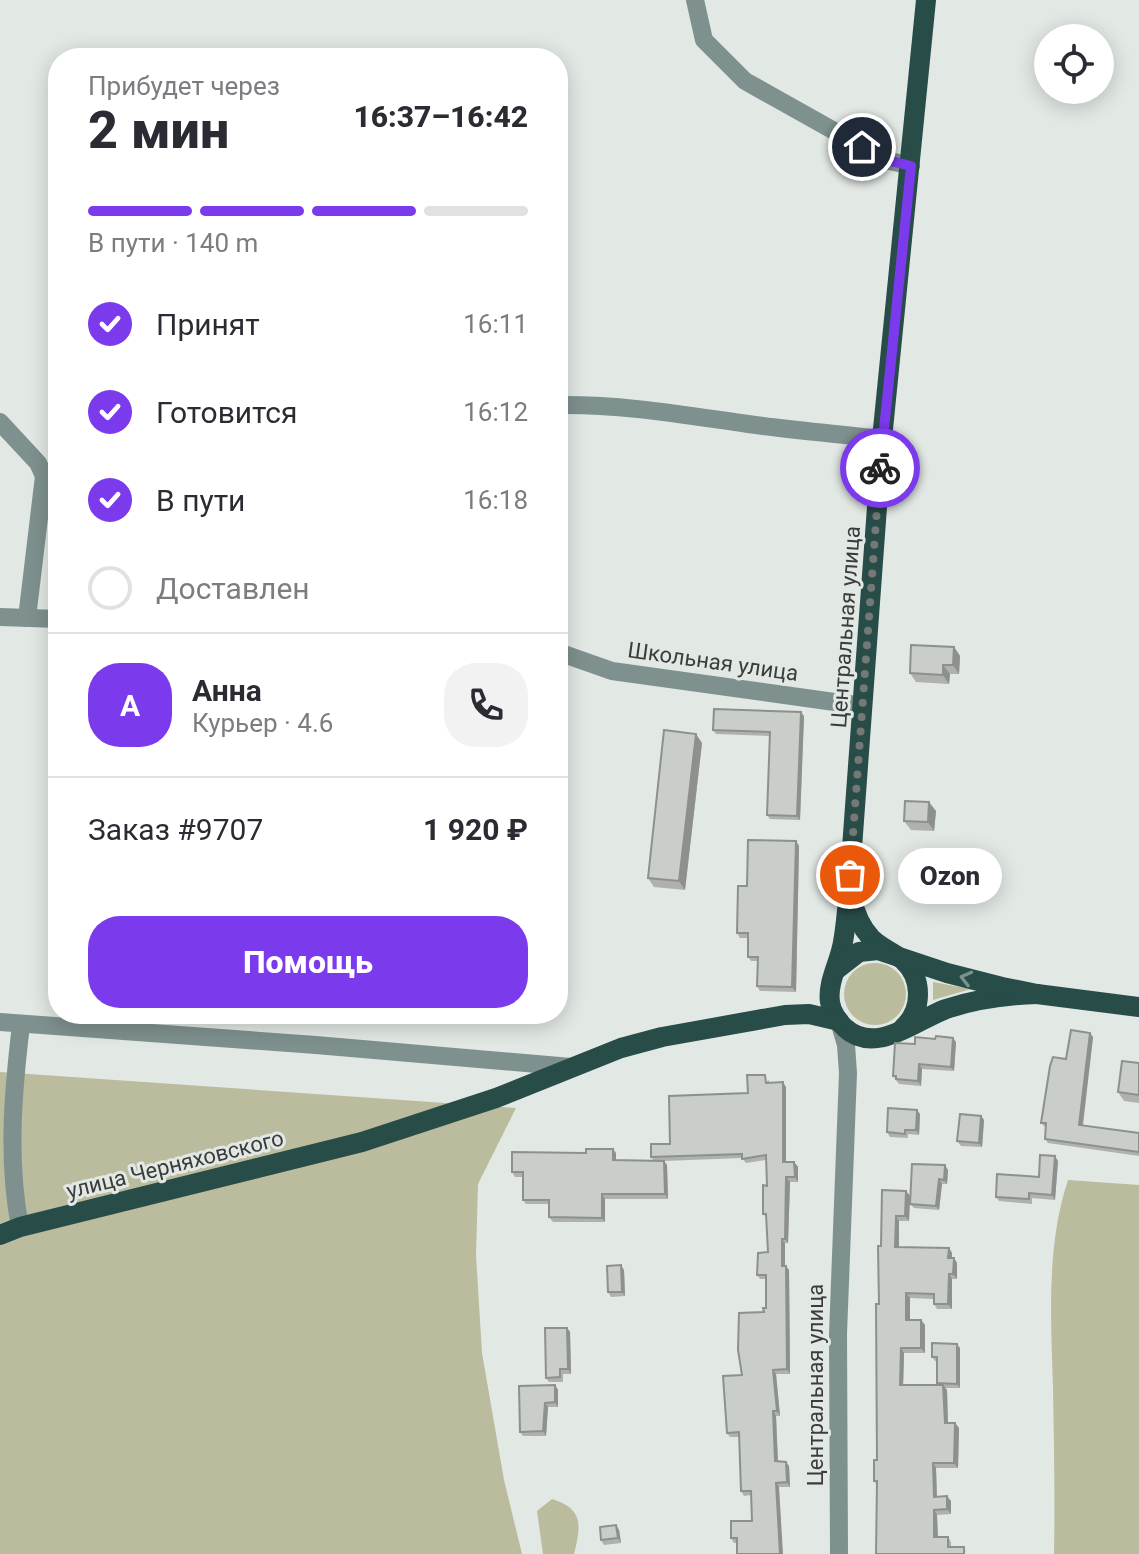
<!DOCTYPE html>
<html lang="ru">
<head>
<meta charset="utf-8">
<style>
  :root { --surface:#fff; --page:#f2f2f3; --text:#2b2b33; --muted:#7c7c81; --line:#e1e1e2; --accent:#7c3aed }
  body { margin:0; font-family:Roboto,sans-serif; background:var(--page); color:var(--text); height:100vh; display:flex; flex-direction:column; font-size:30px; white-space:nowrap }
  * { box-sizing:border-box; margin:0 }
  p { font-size:26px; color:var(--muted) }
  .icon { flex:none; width:44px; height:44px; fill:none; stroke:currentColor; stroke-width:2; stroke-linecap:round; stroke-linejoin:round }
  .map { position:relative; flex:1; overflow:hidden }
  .details { position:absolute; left:48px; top:48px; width:520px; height:976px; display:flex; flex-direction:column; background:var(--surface); border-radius:32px; box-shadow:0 4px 20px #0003 }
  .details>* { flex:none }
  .tools { position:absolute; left:1034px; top:24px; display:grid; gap:16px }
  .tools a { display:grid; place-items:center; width:80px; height:80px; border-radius:50%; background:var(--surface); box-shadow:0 4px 20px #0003; font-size:40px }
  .pin { position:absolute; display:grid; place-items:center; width:68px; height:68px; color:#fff; margin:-34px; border:4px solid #fff; border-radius:50%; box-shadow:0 2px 8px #0007 }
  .courier { position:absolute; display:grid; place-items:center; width:80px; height:80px; margin:-40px; border:6px solid #7c3aed; border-radius:50%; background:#fff; color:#222; box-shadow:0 2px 10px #0007 }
  .bubble { position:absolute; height:56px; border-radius:28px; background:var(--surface); box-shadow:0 4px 20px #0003; font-size:26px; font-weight:800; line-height:56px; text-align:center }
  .summary em { font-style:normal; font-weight:800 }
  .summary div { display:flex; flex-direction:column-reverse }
  .summary { display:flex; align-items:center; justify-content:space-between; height:136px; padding:0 40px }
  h1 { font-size:52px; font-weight:800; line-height:60px }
  .bar { display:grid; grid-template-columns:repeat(4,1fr); gap:12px 8px; align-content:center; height:96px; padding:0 40px }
  .bar i { height:10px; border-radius:6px; background:var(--line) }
  .bar .selected { background:var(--accent) }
  .bar p { grid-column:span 4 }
  .line { display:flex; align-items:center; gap:20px; padding:0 40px; border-top:2px solid var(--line) }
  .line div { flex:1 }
  .round { display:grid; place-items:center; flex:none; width:84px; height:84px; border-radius:32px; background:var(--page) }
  ol { padding:0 40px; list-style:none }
  li { display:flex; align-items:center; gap:24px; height:88px }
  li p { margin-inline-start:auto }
  li .icon { padding:8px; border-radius:50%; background:var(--accent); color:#fff; stroke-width:4 }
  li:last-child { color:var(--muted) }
  li i { width:44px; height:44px; border:4px solid var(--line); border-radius:50% }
  .button { display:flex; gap:16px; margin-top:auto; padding:16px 40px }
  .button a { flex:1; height:92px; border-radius:32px; background:var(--accent); color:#fff; font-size:32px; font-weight:800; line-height:92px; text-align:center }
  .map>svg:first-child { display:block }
</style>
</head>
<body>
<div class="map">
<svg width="1139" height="1554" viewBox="0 0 1139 1554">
  <rect width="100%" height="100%" fill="#e2e8e4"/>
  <g fill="#bbbb9e">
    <circle cx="875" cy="994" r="31"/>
    <path d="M 933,982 L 971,989 L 933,1000 Z"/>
    <path d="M 0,1072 L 516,1108 L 478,1184 L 476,1255 L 482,1353 L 504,1480 L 522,1554 L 0,1554 Z"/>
    <path d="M 1068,1180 L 1139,1185 L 1139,1554 L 1054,1554 C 1055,1498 1054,1443 1053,1388 C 1051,1319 1046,1246 1068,1180 Z"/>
    <path d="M 552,1499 C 584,1509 581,1526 574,1554 L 543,1554 L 537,1511 Z"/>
  </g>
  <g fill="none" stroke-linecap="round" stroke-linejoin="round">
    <g stroke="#7e918f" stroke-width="18">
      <path d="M 695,0 L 704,40 L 745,81 L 886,160 L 911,166"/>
      <path d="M 558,405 C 622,404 684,415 748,424 C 792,430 838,434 882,439"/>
      <path d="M 0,422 L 38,463 L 44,476 L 27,618"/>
      <path d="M 0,617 L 58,619"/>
      <path d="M 558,652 L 612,671 L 863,706"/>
      <path d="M 0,1022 L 316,1045 L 571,1067"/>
      <path d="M 20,1227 C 7,1159 13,1092 21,1025"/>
      <path d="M 839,1554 L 838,1334 L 848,1073 L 846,1045 L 839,1021"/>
    </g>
    <g stroke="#284c48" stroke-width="20">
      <path d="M 926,0 L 882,439 L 850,875 C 848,897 847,920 843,942 C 840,962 827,982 830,1002 C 831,1011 838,1022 845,1028 C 876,1056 916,1020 946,1009 C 976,999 1006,995 1037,994"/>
      <path d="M 852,899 C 855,913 861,927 871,938 C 881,948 893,952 903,960 C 923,978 923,1010 903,1028"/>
      <path d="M 837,969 L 859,952 L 878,950 L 947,973 L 1002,987 L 1037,994 L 1139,1007"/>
      <path d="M 0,1235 L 20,1227 L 362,1142 L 496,1098 L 621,1048 L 662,1037 L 785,1015 L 809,1014 L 839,1021"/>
    </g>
  </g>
  <g fill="#aeb1ac">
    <path d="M 954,647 L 960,656 L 959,674 L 950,674 L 949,684 L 916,682 L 910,673 Z"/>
    <path d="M 804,716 L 800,820 L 770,819 L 767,815 L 770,736 L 716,734 L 713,730 Z"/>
    <path d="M 702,743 L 685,890 L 654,887 L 648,878 Z"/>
    <path d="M 936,811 L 934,831 L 911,830 L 904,821 Z"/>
    <path d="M 796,841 L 799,846 L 796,992 L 760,991 L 757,986 L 758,961 L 751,961 L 748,957 L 748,938 L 740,938 L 737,933 L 747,886 Z"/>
    <path d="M 1093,1037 L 1083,1126 L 1139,1133 L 1139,1156 L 1048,1143 L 1045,1139 L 1045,1127 L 1041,1123 L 1066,1059 Z"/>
    <path d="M 956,1042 L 954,1071 L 922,1069 L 921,1086 L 899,1084 L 893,1076 L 915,1044 Z"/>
    <path d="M 1139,1063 L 1139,1103 L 1124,1101 L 1118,1092 Z"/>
    <path d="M 769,1080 L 769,1082 L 786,1087 L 786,1162 L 794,1162 L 798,1167 L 798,1182 L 790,1182 L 788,1243 L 785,1243 L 785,1266 L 789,1270 L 790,1374 L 776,1374 L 780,1416 L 776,1416 L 778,1461 L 786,1462 L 789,1466 L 790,1487 L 779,1487 L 737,1543 L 734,1543 L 731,1538 L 752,1521 L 751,1495 L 744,1496 L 741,1491 L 739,1437 L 730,1437 L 727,1433 L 742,1375 L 764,1312 L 766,1308 L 766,1279 L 760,1279 L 757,1275 L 768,1252 L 767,1218 L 763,1214 L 767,1186 L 766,1160 L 746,1163 L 742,1158 L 664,1161 L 667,1165 L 668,1199 L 605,1199 L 605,1222 L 553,1222 L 549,1217 L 549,1204 L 526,1204 L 523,1200 L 523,1177 L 515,1177 L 512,1172 L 616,1153 L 616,1160 L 654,1161 L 651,1157 Z"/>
    <path d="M 920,1114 L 919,1135 L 908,1134 L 908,1138 L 890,1137 L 887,1132 Z"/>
    <path d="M 981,1116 L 984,1120 L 982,1147 L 961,1146 L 957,1141 Z"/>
    <path d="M 1058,1161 L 1055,1200 L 1032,1198 L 1032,1204 L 999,1201 L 996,1197 L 1039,1177 Z"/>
    <path d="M 948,1170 L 947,1184 L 942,1184 L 939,1210 L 914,1208 L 910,1204 Z"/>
    <path d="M 906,1191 L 910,1196 L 909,1221 L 899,1221 L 899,1247 L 949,1248 L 952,1253 L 952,1258 L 954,1258 L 957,1263 L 957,1279 L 952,1279 L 952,1309 L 937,1309 L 934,1304 L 934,1299 L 910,1298 L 910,1320 L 921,1320 L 925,1325 L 925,1353 L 904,1353 L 903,1385 L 938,1385 L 937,1383 L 937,1361 L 935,1361 L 932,1357 L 960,1348 L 960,1388 L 945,1388 L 947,1390 L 948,1423 L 955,1423 L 959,1428 L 958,1468 L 936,1468 L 937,1497 L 951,1501 L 951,1514 L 937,1515 L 938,1537 L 948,1537 L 951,1542 L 951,1547 L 967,1552 L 876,1554 L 877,1485 L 874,1481 L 877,1460 L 881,1246 Z"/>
    <path d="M 624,1270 L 625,1296 L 611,1297 L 608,1292 Z"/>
    <path d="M 567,1328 L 570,1332 L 571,1374 L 563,1374 L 563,1382 L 549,1382 L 546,1378 Z"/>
    <path d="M 555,1385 L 558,1390 L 558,1407 L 548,1407 L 546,1436 L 523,1436 L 520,1432 Z"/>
    <path d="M 616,1525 L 619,1530 L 621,1543 L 604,1545 L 601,1540 Z"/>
  </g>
  <g fill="#8d908c">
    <path d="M 954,647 L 960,656 L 959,674 L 953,665 Z"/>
    <path d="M 943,665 L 950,674 L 949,684 L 943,675 Z"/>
    <path d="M 801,712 L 804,716 L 800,820 L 797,816 Z"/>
    <path d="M 696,734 L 702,743 L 685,890 L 679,881 Z"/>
    <path d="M 929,802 L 936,811 L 934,831 L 928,822 Z"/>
    <path d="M 796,841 L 799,846 L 796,992 L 792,987 Z"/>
    <path d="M 1090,1033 L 1093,1037 L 1082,1130 L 1079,1125 Z"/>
    <path d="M 953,1038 L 956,1042 L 954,1071 L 951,1067 Z"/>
    <path d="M 919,1064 L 922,1069 L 921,1086 L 918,1081 Z"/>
    <path d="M 783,1082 L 786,1087 L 786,1167 L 783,1162 Z"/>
    <path d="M 917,1110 L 920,1114 L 919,1135 L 916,1130 Z"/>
    <path d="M 981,1116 L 984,1120 L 982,1147 L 979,1143 Z"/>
    <path d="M 613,1149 L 616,1153 L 616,1165 L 613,1160 Z"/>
    <path d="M 1055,1156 L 1058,1161 L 1055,1200 L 1052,1195 Z"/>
    <path d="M 664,1161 L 667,1165 L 668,1199 L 665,1194 Z"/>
    <path d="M 794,1162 L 798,1167 L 798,1182 L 795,1177 Z"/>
    <path d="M 945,1165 L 948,1170 L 947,1184 L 944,1180 Z"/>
    <path d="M 786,1177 L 790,1182 L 788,1243 L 785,1239 Z"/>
    <path d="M 939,1179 L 942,1184 L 939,1210 L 936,1206 Z"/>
    <path d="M 906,1191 L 910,1196 L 909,1221 L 905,1216 Z"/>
    <path d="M 602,1194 L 605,1199 L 605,1222 L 602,1218 Z"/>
    <path d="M 896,1216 L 899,1221 L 899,1251 L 895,1247 Z"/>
    <path d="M 782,1239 L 785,1243 L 785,1270 L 782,1266 Z"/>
    <path d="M 949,1248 L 952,1253 L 952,1263 L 948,1258 Z"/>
    <path d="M 954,1258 L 957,1263 L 957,1279 L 953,1274 Z"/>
    <path d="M 621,1265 L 624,1270 L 625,1296 L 622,1292 Z"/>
    <path d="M 786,1266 L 789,1270 L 790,1374 L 787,1369 Z"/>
    <path d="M 949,1274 L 952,1279 L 952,1309 L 948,1304 Z"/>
    <path d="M 906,1293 L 910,1298 L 910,1325 L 906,1320 Z"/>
    <path d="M 921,1320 L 925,1325 L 925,1353 L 921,1348 Z"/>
    <path d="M 567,1328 L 570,1332 L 571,1374 L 568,1369 Z"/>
    <path d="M 957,1344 L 960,1348 L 960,1388 L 957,1384 Z"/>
    <path d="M 901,1348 L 904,1353 L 903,1390 L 900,1385 Z"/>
    <path d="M 773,1370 L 776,1374 L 780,1416 L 777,1411 Z"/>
    <path d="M 555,1385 L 558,1390 L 558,1407 L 555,1402 Z"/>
    <path d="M 943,1385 L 947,1390 L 948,1428 L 945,1423 Z"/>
    <path d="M 545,1403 L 548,1407 L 546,1436 L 543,1431 Z"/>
    <path d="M 773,1411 L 776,1416 L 778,1466 L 775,1461 Z"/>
    <path d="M 955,1423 L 959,1428 L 958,1468 L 954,1463 Z"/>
    <path d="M 786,1462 L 789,1466 L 790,1487 L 787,1482 Z"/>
    <path d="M 933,1463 L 936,1468 L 937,1502 L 934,1497 Z"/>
    <path d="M 776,1483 L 779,1487 L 783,1554 L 780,1554 Z"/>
    <path d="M 947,1496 L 951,1501 L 951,1514 L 947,1509 Z"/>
    <path d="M 934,1510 L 937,1515 L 938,1542 L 934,1537 Z"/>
    <path d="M 616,1525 L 619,1530 L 621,1543 L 618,1538 Z"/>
  </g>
  <g fill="#cacec8" stroke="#8d908c" stroke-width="2">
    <path d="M 911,645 L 954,647 L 953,665 L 943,665 L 943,675 L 910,673 Z"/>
    <path d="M 714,709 L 801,712 L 797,816 L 767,815 L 770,732 L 713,730 Z"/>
    <path d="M 664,730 L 696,734 L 679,881 L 648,878 Z"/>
    <path d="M 905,801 L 929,802 L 928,822 L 904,821 Z"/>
    <path d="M 748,840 L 796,841 L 792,987 L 757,986 L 758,957 L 748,957 L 748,933 L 737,933 L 738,886 L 747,886 Z"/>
    <path d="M 1071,1030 L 1090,1033 L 1079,1125 L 1139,1133 L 1139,1152 L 1045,1139 L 1046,1123 L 1041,1123 L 1050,1066 L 1053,1057 L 1066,1059 Z"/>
    <path d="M 936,1036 L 953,1038 L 951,1067 L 919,1064 L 918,1081 L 896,1079 L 896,1076 L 893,1076 L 895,1043 L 915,1044 L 915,1037 L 935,1039 Z"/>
    <path d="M 1122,1061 L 1139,1063 L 1139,1095 L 1118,1092 Z"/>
    <path d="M 747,1075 L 765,1075 L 766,1083 L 783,1082 L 783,1162 L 794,1162 L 795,1177 L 786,1177 L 785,1239 L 782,1239 L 782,1266 L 786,1266 L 787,1369 L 773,1370 L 777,1411 L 773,1411 L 775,1461 L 786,1462 L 787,1482 L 776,1483 L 780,1554 L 737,1554 L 737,1538 L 731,1538 L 731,1521 L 752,1521 L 751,1491 L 741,1491 L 739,1432 L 727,1433 L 723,1376 L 742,1375 L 738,1350 L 739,1313 L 764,1312 L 763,1308 L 766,1308 L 766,1275 L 757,1275 L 758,1253 L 768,1252 L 766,1214 L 763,1214 L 763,1185 L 767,1186 L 766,1155 L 742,1159 L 742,1154 L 651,1157 L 651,1144 L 670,1144 L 669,1096 L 748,1093 Z"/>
    <path d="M 888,1108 L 917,1110 L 916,1130 L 905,1130 L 905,1134 L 887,1132 Z"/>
    <path d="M 960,1114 L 981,1116 L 979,1143 L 957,1141 Z"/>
    <path d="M 586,1149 L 613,1149 L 613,1160 L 664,1161 L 665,1194 L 602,1194 L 602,1218 L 549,1217 L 549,1200 L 523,1200 L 523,1172 L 512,1172 L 512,1152 L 586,1153 Z"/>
    <path d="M 1040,1155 L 1055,1156 L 1052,1195 L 1029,1193 L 1029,1199 L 996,1197 L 997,1174 L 1039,1177 Z"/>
    <path d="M 912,1164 L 945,1165 L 944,1180 L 939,1179 L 936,1206 L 910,1204 Z"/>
    <path d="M 882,1190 L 906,1191 L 905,1216 L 896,1216 L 895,1247 L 949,1248 L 948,1258 L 954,1258 L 953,1274 L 949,1274 L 948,1304 L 934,1304 L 934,1294 L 906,1293 L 906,1320 L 921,1320 L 921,1348 L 901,1348 L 900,1385 L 943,1385 L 945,1423 L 955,1423 L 954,1463 L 933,1463 L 934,1497 L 947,1496 L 947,1509 L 934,1510 L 934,1537 L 948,1537 L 948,1547 L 964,1547 L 964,1554 L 876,1554 L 877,1481 L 874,1481 L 874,1460 L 877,1460 L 876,1304 L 879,1304 L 878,1246 L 881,1246 Z"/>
    <path d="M 621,1265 L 622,1292 L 608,1292 L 607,1266 Z"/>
    <path d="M 545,1328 L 567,1328 L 568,1369 L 560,1369 L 560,1377 L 546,1378 Z"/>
    <path d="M 932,1343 L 957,1344 L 957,1384 L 937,1383 L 937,1357 L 932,1357 Z"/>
    <path d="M 555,1385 L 555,1402 L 545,1403 L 543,1431 L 520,1432 L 519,1386 Z"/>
    <path d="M 616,1525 L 618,1538 L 601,1540 L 600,1527 Z"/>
  </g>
  <defs><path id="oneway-chevron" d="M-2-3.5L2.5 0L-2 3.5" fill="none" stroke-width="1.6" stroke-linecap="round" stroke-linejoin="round" transform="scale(2)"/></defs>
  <use stroke="#7c928e" href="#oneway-chevron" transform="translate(966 978) rotate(-166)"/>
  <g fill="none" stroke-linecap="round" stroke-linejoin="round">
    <path stroke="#757976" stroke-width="8" stroke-dasharray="0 14.4" d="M 850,875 L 880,468"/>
    <path stroke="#7c3aed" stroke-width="10" d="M 862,147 L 886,160 L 911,166 L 880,468"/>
  </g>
  <g text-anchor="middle" stroke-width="6" stroke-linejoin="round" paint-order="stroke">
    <g font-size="22" fill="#3a3d3b" stroke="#e2e8e4">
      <text transform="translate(845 627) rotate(-86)" y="8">Центральная улица</text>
      <text transform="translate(713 661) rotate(8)" y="8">Школьная улица</text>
      <text transform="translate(175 1164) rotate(-14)" y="8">улица Черняховского</text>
      <text transform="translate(815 1385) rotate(-90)" y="8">Центральная улица</text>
    </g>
  </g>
</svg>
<div class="tools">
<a><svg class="icon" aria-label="locate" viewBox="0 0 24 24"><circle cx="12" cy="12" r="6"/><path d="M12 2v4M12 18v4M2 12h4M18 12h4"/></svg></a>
</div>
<div class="pin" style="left:850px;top:875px;background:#ea580c"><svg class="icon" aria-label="bag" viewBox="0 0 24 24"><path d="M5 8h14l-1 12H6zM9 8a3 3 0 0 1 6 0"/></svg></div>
<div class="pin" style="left:862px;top:147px;background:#1f2937"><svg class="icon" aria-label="home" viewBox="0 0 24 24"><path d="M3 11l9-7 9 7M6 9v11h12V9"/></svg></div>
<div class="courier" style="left:880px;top:468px"><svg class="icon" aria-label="bike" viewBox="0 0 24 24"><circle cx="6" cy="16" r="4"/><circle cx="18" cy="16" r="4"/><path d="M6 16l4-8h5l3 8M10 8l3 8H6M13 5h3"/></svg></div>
<div class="bubble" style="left:898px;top:848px;width:104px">Ozon</div>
<section class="details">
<div class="summary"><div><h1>2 мин</h1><p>Прибудет через</p></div><em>16:37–16:42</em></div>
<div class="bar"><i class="selected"></i><i class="selected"></i><i class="selected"></i><i></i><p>В пути · 140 m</p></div>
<ol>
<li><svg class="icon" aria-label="check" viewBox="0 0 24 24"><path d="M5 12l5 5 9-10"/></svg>Принят<p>16:11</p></li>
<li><svg class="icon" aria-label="check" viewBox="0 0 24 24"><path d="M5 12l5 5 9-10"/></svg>Готовится<p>16:12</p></li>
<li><svg class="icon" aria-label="check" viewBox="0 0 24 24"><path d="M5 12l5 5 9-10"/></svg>В пути<p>16:18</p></li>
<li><i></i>Доставлен</li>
</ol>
<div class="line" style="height:144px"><b class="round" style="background:var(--accent);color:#fff">А</b><div><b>Анна</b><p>Курьер · 4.6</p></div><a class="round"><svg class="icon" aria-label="phone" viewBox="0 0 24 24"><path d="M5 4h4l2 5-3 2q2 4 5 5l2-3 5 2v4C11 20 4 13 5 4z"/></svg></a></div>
<div class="line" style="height:104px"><div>Заказ #9707</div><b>1 920 ₽</b></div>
<div class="button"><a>Помощь</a></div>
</section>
</div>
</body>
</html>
